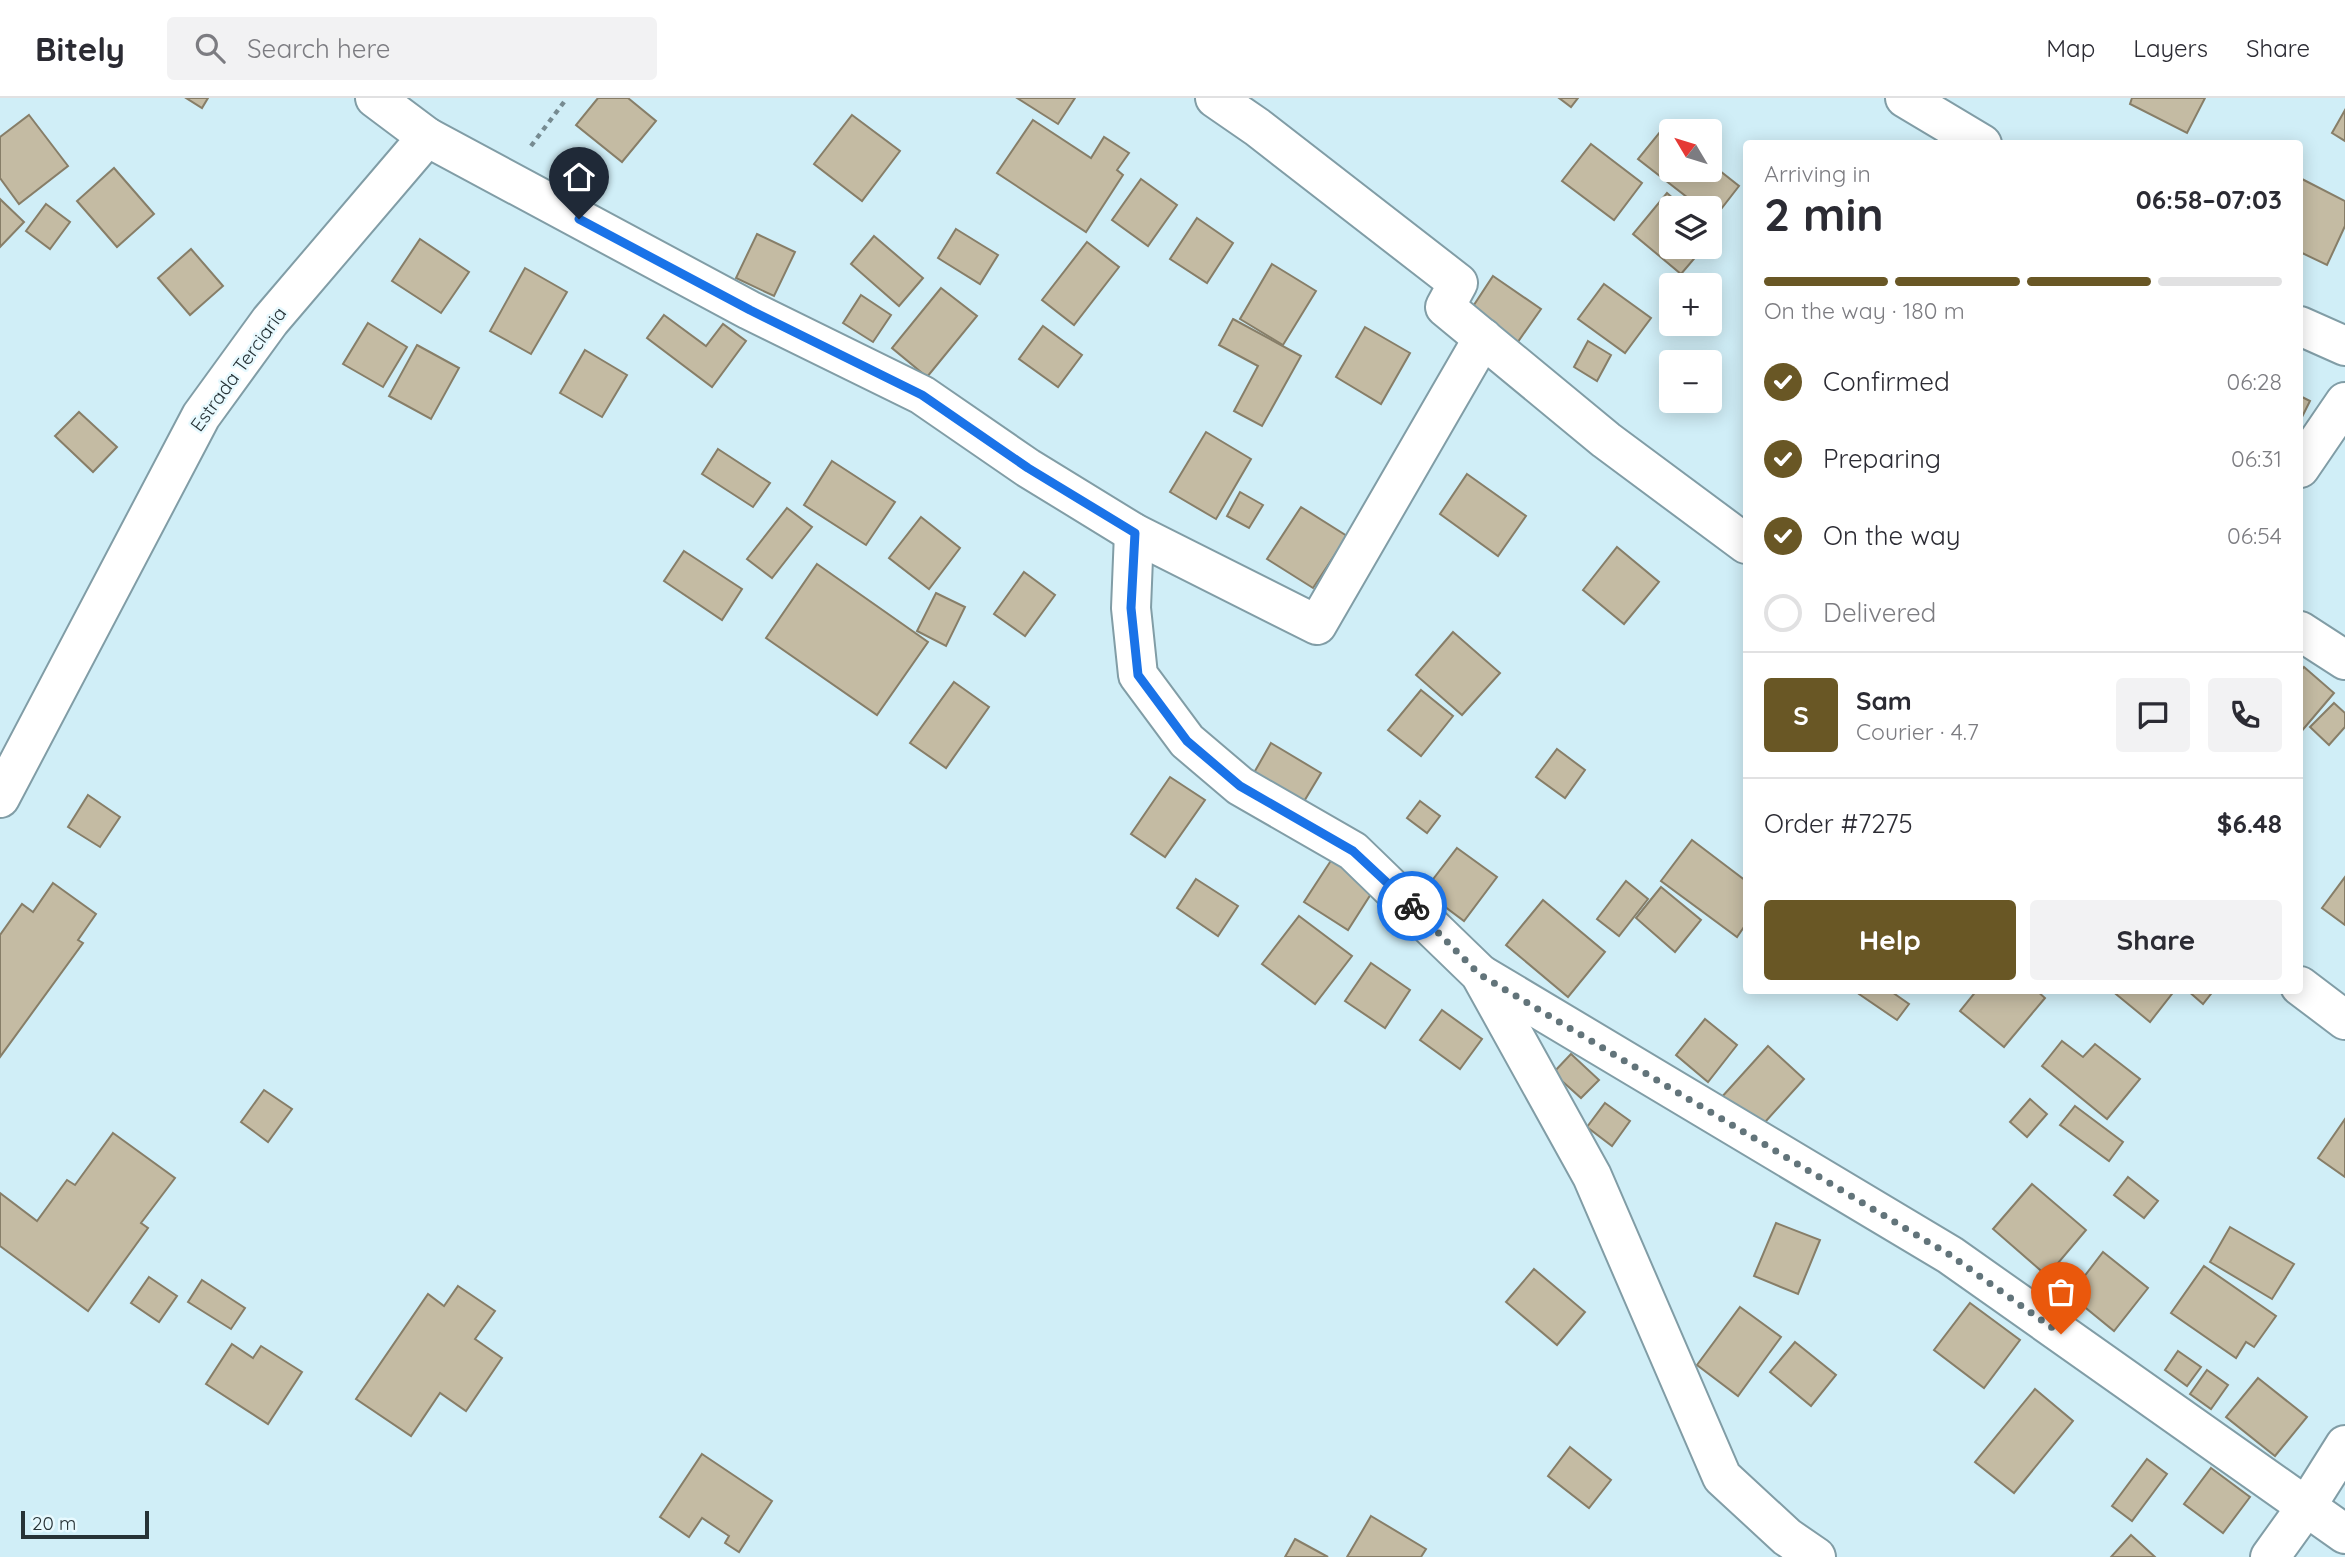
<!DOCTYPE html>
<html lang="en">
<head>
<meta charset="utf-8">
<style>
  :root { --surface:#fff; --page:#f2f2f3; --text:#2b2b33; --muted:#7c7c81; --line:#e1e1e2; --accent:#695725 }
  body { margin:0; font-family:Quicksand,sans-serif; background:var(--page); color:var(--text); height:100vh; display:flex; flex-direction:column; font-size:26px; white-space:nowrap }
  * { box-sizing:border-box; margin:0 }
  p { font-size:23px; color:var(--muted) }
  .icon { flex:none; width:38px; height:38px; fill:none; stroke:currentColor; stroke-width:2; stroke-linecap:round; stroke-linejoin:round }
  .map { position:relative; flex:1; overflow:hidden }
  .side { position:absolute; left:1743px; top:42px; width:560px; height:854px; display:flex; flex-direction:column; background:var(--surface); border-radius:7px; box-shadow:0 4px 18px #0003 }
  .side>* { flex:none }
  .needle { width:46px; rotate:308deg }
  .buttons { position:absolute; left:1659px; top:21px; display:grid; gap:14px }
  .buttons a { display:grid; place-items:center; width:63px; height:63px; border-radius:7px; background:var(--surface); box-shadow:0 4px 18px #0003; font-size:35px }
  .scale { position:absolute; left:21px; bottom:18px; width:128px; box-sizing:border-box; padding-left:7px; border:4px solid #263236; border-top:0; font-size:19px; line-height:24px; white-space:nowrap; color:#263236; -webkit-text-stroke:5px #e7f9fe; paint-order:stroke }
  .pin { position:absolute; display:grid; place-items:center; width:60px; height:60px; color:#fff; margin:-72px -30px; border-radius:50% 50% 50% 0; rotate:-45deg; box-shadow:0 0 7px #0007 }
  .pin .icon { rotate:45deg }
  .courier { position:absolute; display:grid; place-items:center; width:70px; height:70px; margin:-35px; border:5px solid #1a73e8; border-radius:50%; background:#fff; color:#222; box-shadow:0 2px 9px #0007 }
  .summary em { font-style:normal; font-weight:700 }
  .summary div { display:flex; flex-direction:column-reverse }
  .summary { display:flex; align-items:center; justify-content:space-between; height:119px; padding:0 21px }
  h1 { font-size:46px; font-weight:700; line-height:52px }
  .bar { display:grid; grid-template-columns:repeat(4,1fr); gap:10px 7px; align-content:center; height:84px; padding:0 21px }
  .bar i { height:9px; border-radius:5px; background:var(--line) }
  .bar .current { background:var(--accent) }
  .bar p { grid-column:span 4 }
  .line { display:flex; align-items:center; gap:18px; padding:0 21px; border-top:2px solid var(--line) }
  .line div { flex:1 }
  .round { display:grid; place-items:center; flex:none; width:74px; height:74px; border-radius:7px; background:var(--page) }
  ol { padding:0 21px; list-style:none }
  li { display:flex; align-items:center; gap:21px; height:77px }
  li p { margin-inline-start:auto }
  li .icon { padding:7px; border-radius:50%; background:var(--accent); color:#fff; stroke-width:4 }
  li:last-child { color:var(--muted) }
  li i { width:38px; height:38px; border:4px solid var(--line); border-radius:50% }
  .action { display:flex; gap:14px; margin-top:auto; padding:14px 21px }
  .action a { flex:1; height:80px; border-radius:7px; background:var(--accent); color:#fff; font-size:28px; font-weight:700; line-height:80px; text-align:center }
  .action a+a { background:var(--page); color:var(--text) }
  header { display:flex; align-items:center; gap:42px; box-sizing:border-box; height:98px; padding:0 35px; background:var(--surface); border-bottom:2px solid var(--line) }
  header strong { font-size:33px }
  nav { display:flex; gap:38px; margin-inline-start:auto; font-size:24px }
  .search { width:490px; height:63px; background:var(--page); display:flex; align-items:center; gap:18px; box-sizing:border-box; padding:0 24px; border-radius:7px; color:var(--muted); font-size:26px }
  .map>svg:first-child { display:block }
</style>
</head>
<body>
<header>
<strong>Bitely</strong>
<div class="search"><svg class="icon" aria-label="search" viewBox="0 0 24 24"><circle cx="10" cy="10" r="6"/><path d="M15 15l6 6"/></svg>Search here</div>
<nav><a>Map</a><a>Layers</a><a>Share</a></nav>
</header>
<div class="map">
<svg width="2345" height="1459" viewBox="0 0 2345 1459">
  <rect width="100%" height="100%" fill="#d0eef7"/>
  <g fill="#c4bba3" stroke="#877e68" stroke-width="2">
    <path d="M 186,0 L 208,0 L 202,10 Z"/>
    <path d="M 598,0 L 628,0 L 656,23 L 622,64 L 576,27 Z"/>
    <path d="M 1017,0 L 1075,0 L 1058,26 Z"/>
    <path d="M 1559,0 L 1578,0 L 1571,9 Z"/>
    <path d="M 2132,0 L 2205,0 L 2187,35 L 2130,6 Z"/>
    <path d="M 2345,12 L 2345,43 L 2332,35 Z"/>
    <path d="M 29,17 L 68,68 L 19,106 L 0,80 L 0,39 Z"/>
    <path d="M 852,17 L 900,53 L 862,103 L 814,66 Z"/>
    <path d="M 1033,22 L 1091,60 L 1104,39 L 1129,55 L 1117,72 L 1123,77 L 1086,134 L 997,75 Z"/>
    <path d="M 1664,29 L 1671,34 L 1671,72 L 1710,72 L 1710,65 L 1739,88 L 1714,120 L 1710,117 L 1710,110 L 1701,110 L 1638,61 Z"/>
    <path d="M 1591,46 L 1642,85 L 1614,122 L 1562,83 Z"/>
    <path d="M 114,70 L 154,116 L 117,149 L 77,103 Z"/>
    <path d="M 2300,80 L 2345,103 L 2345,128 L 2327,167 L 2300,154 Z"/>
    <path d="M 1141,81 L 1177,107 L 1148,148 L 1112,122 Z"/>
    <path d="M 1667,95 L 1684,110 L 1671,110 L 1671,149 L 1704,149 L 1681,176 L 1633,136 Z"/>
    <path d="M 0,101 L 24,124 L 0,149 Z"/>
    <path d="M 46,106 L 70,124 L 50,151 L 26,133 Z"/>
    <path d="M 1197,120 L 1233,145 L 1207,185 L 1170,161 Z"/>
    <path d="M 956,131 L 998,157 L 980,186 L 938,160 Z"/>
    <path d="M 757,136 L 795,154 L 774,198 L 736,180 Z"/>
    <path d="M 874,138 L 923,180 L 899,208 L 851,166 Z"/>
    <path d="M 420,141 L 469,174 L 441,215 L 392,183 Z"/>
    <path d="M 1087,144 L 1119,169 L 1074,227 L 1042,202 Z"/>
    <path d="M 191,151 L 223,188 L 190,217 L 158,180 Z"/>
    <path d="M 1272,166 L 1316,193 L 1283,247 L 1240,221 Z"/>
    <path d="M 525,170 L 567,194 L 531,256 L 490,233 Z"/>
    <path d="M 1493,178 L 1541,211 L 1515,248 L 1468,216 Z"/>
    <path d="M 1604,186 L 1651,220 L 1625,255 L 1578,221 Z"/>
    <path d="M 941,190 L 977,218 L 927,279 L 892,250 Z"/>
    <path d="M 861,197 L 891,217 L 873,244 L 843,225 Z"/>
    <path d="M 664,217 L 706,248 L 723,226 L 746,243 L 712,289 L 647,240 Z"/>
    <path d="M 1233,221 L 1301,258 L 1262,328 L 1234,313 L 1258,268 L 1219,247 Z"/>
    <path d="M 368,225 L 407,249 L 383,289 L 343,266 Z"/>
    <path d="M 1043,228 L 1082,257 L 1058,289 L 1019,261 Z"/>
    <path d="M 1365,229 L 1410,255 L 1381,306 L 1336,279 Z"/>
    <path d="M 1588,243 L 1611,257 L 1597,283 L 1574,269 Z"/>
    <path d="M 417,247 L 459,270 L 431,321 L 389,298 Z"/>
    <path d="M 585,252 L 627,277 L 602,319 L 560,295 Z"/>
    <path d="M 2300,298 L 2310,303 L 2300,323 Z"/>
    <path d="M 79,314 L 117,349 L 93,374 L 55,338 Z"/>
    <path d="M 1206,334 L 1251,361 L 1216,421 L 1170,394 Z"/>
    <path d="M 718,351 L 770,385 L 753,409 L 702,376 Z"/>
    <path d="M 832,363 L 895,404 L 866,447 L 804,407 Z"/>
    <path d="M 1467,376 L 1526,418 L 1498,458 L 1440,416 Z"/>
    <path d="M 1240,394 L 1263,407 L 1249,430 L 1227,418 Z"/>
    <path d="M 1301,409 L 1347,438 L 1313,490 L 1267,461 Z"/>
    <path d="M 787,410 L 812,429 L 772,480 L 747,461 Z"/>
    <path d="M 921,419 L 960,450 L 929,491 L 889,460 Z"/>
    <path d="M 1617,449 L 1659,484 L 1624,526 L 1583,492 Z"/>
    <path d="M 684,453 L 742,491 L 722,522 L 664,483 Z"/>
    <path d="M 817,466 L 928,544 L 877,617 L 766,540 Z"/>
    <path d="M 1024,474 L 1055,497 L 1025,538 L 994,516 Z"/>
    <path d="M 936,495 L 965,509 L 946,548 L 917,533 Z"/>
    <path d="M 1453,534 L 1500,575 L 1462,617 L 1416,577 Z"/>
    <path d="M 2304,569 L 2334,595 L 2300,635 L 2300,574 Z"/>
    <path d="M 954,584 L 989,609 L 946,670 L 910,645 Z"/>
    <path d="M 1421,592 L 1453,618 L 1421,658 L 1388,632 Z"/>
    <path d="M 2334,605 L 2345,615 L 2345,629 L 2329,647 L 2310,629 Z"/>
    <path d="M 1271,645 L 1321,675 L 1300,710 L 1251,680 Z"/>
    <path d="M 1557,651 L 1585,672 L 1565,700 L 1536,679 Z"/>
    <path d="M 1170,679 L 1205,702 L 1165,759 L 1131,736 Z"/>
    <path d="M 88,697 L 120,719 L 100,749 L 68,729 Z"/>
    <path d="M 1420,703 L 1440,718 L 1427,735 L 1407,720 Z"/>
    <path d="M 1692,742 L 1746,783 L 1746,826 L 1737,839 L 1661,783 Z"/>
    <path d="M 1457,750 L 1497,779 L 1464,823 L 1424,793 Z"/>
    <path d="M 1332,761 L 1376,788 L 1348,832 L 1304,804 Z"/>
    <path d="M 2345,779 L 2345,827 L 2322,810 Z"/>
    <path d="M 1196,781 L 1238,808 L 1218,838 L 1177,810 Z"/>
    <path d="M 1626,783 L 1648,801 L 1619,838 L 1597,821 Z"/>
    <path d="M 53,785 L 96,816 L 78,842 L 83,845 L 0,959 L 0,837 L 22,806 L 33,814 Z"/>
    <path d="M 1661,789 L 1701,822 L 1675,854 L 1636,820 Z"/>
    <path d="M 1543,802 L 1605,854 L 1568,899 L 1506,847 Z"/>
    <path d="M 1299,818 L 1352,858 L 1315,906 L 1262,866 Z"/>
    <path d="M 1371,865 L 1410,892 L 1385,930 L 1345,903 Z"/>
    <path d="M 1862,892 L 1889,892 L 1909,906 L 1897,922 L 1859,896 Z"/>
    <path d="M 1977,892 L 2036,892 L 2045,900 L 2004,949 L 1960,913 Z"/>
    <path d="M 2111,892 L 2175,892 L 2150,924 Z"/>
    <path d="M 2187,892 L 2214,892 L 2203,906 Z"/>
    <path d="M 1442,912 L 1482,941 L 1460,971 L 1420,942 Z"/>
    <path d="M 1705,921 L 1737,947 L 1708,984 L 1676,957 Z"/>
    <path d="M 2062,943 L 2083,959 L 2095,946 L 2140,981 L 2107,1021 L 2042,968 Z"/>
    <path d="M 1768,948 L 1804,981 L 1756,1034 L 1720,1001 Z"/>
    <path d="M 1571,956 L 1599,982 L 1581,1000 L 1553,975 Z"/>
    <path d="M 264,992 L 292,1011 L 268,1044 L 241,1024 Z"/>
    <path d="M 2030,1001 L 2047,1016 L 2027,1039 L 2010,1024 Z"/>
    <path d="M 1605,1005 L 1630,1023 L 1612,1048 L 1587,1029 Z"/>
    <path d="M 2075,1008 L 2123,1044 L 2109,1063 L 2060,1027 Z"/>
    <path d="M 2345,1021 L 2345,1079 L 2318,1060 Z"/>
    <path d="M 113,1035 L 175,1080 L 141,1125 L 148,1130 L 88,1213 L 0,1148 L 0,1095 L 37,1123 L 67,1082 L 75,1087 Z"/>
    <path d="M 2128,1079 L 2158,1103 L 2144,1120 L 2114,1097 Z"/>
    <path d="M 2032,1086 L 2086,1132 L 2047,1178 L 1993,1131 Z"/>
    <path d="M 1776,1125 L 1820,1142 L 1798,1196 L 1754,1178 Z"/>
    <path d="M 2230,1129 L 2294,1166 L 2272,1201 L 2210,1164 Z"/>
    <path d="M 2103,1154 L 2148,1190 L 2114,1233 L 2070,1197 Z"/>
    <path d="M 2204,1168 L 2276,1218 L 2254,1249 L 2246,1244 L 2236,1260 L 2171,1215 Z"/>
    <path d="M 1534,1171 L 1585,1214 L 1557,1247 L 1506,1204 Z"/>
    <path d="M 149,1179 L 177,1198 L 159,1224 L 131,1205 Z"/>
    <path d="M 202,1182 L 245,1210 L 231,1231 L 188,1204 Z"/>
    <path d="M 458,1188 L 495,1213 L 475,1241 L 502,1260 L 466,1313 L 440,1295 L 411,1338 L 356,1301 L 428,1196 L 444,1208 Z"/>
    <path d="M 1970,1205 L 2020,1242 L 1984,1290 L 1934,1252 Z"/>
    <path d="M 1740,1209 L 1781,1239 L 1738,1298 L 1697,1267 Z"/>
    <path d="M 1795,1244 L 1836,1277 L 1811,1308 L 1770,1274 Z"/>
    <path d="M 232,1246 L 253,1260 L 261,1248 L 302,1274 L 268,1326 L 206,1286 Z"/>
    <path d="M 2178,1253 L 2201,1269 L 2187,1288 L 2165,1272 Z"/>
    <path d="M 2207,1272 L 2228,1287 L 2211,1311 L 2190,1296 Z"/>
    <path d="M 2258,1280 L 2307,1319 L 2275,1358 L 2226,1319 Z"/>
    <path d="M 2035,1291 L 2073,1323 L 2014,1395 L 1975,1364 Z"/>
    <path d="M 1570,1349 L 1611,1382 L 1589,1410 L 1548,1378 Z"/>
    <path d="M 702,1356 L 772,1403 L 739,1454 L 725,1445 L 729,1438 L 702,1420 L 689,1439 L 660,1419 Z"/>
    <path d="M 2147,1361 L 2167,1376 L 2132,1423 L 2112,1408 Z"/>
    <path d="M 2211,1370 L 2250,1399 L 2223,1435 L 2184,1406 Z"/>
    <path d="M 1371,1418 L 1426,1451 L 1421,1459 L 1347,1459 Z"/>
    <path d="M 2131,1437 L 2155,1459 L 2111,1459 Z"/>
    <path d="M 1295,1441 L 1328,1459 L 1285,1459 Z"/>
  </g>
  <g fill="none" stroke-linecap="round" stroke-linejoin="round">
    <defs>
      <g id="minor">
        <path d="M 1215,0 L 1257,29 L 1458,185 L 1445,209 L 1606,342 L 1746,446"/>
        <path d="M 1905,0 L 1982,46"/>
        <path d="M 427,39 L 749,212 L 922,297 L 1028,370 L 1134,435 L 1317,527 L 1483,240"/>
        <path d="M 2300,228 L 2345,248"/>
        <path d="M 2300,370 L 2345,304"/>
        <path d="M 1134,435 L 1131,510 L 1138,577 L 1187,643 L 1240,688 L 1353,753 L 1480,876 L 1592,1078 L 1722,1379 L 1787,1439 L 1816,1459"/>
        <path d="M 2300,533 L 2345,562"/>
        <path d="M 0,700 L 201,318 L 270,223 L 427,39 L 375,0"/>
        <path d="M 1480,876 L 1950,1157 L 2345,1436"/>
        <path d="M 2300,888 L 2345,922"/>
        <path d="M 2270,1459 L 2306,1409 L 2345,1347"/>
      </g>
    </defs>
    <use href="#minor" stroke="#819da6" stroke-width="42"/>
    <path stroke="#768b91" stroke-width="4.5" stroke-dasharray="5 5" stroke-linecap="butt" d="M 531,48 L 567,0"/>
    <use href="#minor" stroke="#fff" stroke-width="38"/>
  </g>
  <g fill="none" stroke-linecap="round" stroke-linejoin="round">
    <path stroke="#62747a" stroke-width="7" stroke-dasharray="0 12.6" d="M 1412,808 L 1479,876 L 1950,1157 L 2061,1236"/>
    <path stroke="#1a73e8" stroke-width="9" d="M 579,121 L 750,212 L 922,297 L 1028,370 L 1135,435 L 1131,510 L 1138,577 L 1187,643 L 1240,688 L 1353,753 L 1412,808"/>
  </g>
  <g text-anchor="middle" stroke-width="5" stroke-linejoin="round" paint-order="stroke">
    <g font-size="19" fill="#263236" stroke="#e7f9fe">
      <text transform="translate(238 271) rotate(-54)" y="7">Estrada Terciaria</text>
    </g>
  </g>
</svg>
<div class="buttons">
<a><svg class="needle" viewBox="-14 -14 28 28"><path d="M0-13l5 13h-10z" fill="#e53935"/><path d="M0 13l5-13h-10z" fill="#7c7c81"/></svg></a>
<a><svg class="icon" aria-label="layers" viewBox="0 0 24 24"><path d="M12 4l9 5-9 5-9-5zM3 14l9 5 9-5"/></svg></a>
<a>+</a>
<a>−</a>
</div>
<div class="scale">20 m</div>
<div class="pin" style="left:2061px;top:1236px;background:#ea580c"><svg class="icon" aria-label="bag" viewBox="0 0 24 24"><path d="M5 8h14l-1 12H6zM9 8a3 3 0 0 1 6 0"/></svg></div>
<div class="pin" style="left:579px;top:121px;background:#1f2937"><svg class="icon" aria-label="home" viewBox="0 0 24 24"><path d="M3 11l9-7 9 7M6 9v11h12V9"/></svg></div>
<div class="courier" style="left:1412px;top:808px"><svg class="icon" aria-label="bike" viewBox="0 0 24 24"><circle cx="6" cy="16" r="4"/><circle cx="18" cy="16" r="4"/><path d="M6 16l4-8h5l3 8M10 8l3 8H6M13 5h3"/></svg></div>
<section class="side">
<div class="summary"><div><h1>2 min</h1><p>Arriving in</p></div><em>06:58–07:03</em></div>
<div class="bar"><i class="current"></i><i class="current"></i><i class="current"></i><i></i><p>On the way · 180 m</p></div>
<ol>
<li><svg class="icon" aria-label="check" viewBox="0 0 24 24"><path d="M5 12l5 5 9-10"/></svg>Confirmed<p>06:28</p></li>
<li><svg class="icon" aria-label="check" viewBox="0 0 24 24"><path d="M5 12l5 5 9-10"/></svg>Preparing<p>06:31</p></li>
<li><svg class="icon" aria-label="check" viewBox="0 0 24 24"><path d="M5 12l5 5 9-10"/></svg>On the way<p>06:54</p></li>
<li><i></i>Delivered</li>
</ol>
<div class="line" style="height:126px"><b class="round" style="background:var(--accent);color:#fff">S</b><div><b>Sam</b><p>Courier · 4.7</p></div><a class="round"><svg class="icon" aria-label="chat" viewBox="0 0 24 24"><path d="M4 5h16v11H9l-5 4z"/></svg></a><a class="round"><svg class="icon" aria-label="phone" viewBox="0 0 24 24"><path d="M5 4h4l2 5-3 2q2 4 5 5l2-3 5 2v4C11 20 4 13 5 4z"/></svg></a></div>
<div class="line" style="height:91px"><div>Order #7275</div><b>$6.48</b></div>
<div class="action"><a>Help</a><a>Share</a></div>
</section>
</div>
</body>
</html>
